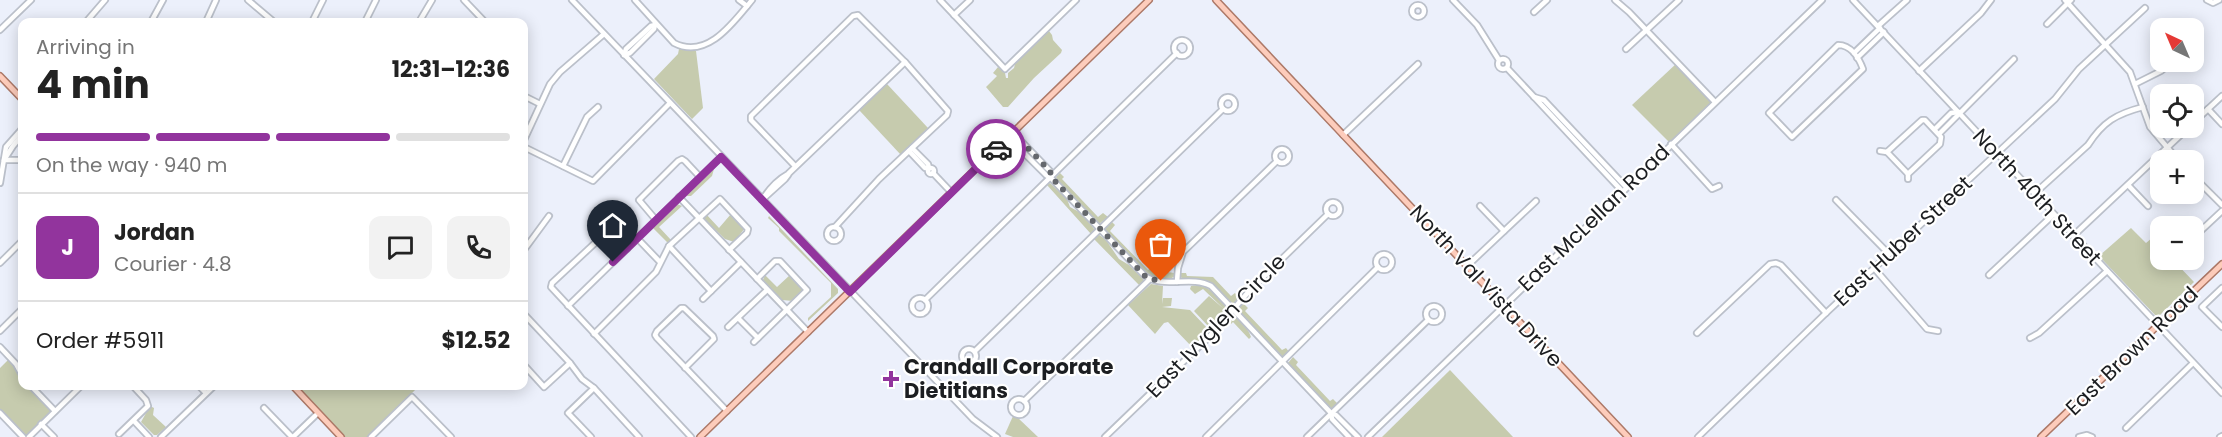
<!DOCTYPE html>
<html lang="en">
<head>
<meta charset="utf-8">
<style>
  :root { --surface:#fff; --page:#f2f2f2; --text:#222; --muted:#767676; --line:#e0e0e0; --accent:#92349d }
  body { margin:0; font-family:Poppins,sans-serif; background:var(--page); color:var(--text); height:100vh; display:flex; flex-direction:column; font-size:22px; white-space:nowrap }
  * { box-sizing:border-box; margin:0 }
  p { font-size:20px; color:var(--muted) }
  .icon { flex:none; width:33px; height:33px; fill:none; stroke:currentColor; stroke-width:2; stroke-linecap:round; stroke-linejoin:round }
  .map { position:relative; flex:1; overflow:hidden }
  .sheet { position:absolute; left:18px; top:18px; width:510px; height:372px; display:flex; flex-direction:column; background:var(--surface); border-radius:12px; box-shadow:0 3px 15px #0003 }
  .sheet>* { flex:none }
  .needle { width:39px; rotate:316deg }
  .fabs { position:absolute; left:2150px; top:18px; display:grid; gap:12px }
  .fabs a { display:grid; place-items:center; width:54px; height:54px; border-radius:12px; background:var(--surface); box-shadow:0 3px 15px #0003; font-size:30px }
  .pin { position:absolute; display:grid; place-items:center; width:51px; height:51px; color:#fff; margin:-62px -26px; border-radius:50% 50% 50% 0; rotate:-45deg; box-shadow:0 0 6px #0007 }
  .pin .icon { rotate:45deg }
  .courier { position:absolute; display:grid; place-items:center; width:60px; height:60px; margin:-30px; border:4px solid #92349d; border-radius:50%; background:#fff; color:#222; box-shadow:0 2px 8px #0007 }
  .headline em { font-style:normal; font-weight:700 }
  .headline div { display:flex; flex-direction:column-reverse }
  .headline { display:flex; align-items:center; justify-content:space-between; height:102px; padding:0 18px }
  h1 { font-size:39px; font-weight:700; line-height:45px }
  .bar { display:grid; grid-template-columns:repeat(4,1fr); gap:9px 6px; align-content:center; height:72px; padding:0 18px }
  .bar i { height:8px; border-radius:4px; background:var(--line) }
  .bar .active { background:var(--accent) }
  .bar p { grid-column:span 4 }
  .line { display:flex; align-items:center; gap:15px; padding:0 18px; border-top:2px solid var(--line) }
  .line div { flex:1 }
  .round { display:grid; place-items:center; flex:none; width:63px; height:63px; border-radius:12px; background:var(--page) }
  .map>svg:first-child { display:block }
</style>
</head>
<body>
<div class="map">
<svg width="2222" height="437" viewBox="0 0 2222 437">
  <rect width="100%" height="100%" fill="#ecf0fb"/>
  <g fill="#c6cbae">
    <path d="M 1049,31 L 1052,35 L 1053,40 L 1062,50 L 1061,53 L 1034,78 L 1008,107 L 1003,107 L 986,87 L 997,76 L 993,73 L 998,67 L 1005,73 L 1006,78 L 1008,78 L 1008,73 L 1014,68 L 1015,64 Z"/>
    <path d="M 679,49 L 696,51 L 703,108 L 692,119 L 654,79 L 678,54 Z"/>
    <path d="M 1677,63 L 1715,102 L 1671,144 L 1632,105 Z"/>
    <path d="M 887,84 L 928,128 L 901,155 L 859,110 Z"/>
    <path d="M 714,169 L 712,176 L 691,196 L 685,196 Z"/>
    <path d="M 1060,173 L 1064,177 L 1062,179 L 1098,217 L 1103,213 L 1108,217 L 1099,224 L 1057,180 L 1056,177 Z"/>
    <path d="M 1050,183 L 1067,199 L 1070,207 L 1081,213 L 1095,230 L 1091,234 L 1047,185 Z"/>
    <path d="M 677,204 L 682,206 L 659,227 L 671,240 L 668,243 L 653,228 Z"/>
    <path d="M 706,214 L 719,228 L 731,214 L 745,228 L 734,242 L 725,239 L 704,219 Z"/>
    <path d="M 769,216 L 838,289 L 838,293 L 808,321 L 808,318 L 831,297 L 831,283 L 779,231 L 779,228 L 768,218 Z"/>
    <path d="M 1111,221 L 1115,225 L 1110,231 L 1148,270 L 1151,268 L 1158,276 L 1166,275 L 1167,272 L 1175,273 L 1174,277 C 1150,290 1120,247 1105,231 L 1105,228 Z"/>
    <path d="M 2131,228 L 2146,243 L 2152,238 L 2160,246 L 2160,260 L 2173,260 L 2194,282 L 2160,315 L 2155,315 L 2099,256 Z"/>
    <path d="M 1098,234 L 1106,240 L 1119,259 L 1129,265 L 1143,279 L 1144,282 L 1140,286 L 1094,239 Z"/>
    <path d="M 1180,273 L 1186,273 L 1187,276 L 1213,277 L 1231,296 L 1235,293 L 1240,299 L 1232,304 C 1213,285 1209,281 1182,280 Z"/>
    <path d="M 765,275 L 777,287 L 790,275 L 803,288 L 802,292 L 793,301 L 782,300 L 763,280 Z"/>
    <path d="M 1151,284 L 1163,286 L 1162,304 L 1163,298 L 1172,298 L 1171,306 L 1162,307 L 1190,310 L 1207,328 L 1219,317 L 1208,326 L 1194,311 L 1209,296 L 1224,309 L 1203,289 L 1195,294 L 1190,289 L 1191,286 C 1208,283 1217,296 1228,308 L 1228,311 L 1211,330 L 1208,329 L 1209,331 L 1193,348 L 1168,322 L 1164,323 L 1155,334 L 1128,305 Z"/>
    <path d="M 1243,303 L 1248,308 L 1245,311 L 1282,350 L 1286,348 L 1290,353 L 1285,358 L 1281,357 L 1238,312 L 1238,308 Z"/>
    <path d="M 1231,315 C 1238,317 1249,329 1251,337 L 1249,339 L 1233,322 L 1231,324 L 1226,319 Z"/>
    <path d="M 1293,357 L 1298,362 L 1296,365 L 1330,401 L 1333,399 L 1338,404 L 1333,409 L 1330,409 L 1289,365 L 1288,363 Z"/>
    <path d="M 10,358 L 22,375 L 22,386 L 31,386 L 55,411 L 29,437 L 23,437 L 0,413 L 0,368 Z"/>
    <path d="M 1450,370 L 1513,437 L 1382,437 Z"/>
    <path d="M 295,386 L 419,386 L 412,393 L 412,397 L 371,437 L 341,437 Z"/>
    <path d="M 150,406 L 154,408 L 153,415 L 166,427 L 157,435 L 154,435 L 141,422 Z"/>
    <path d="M 1013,416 L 1017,417 L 1038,437 L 1013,437 L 1005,434 Z"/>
  </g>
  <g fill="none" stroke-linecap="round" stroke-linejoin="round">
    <defs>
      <g id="minor">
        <path d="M 248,0 L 274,22"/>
        <path d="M 464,0 L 485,22"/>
        <path d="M 572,0 L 973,419 L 997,437"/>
        <path d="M 635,0 L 674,43 C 707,60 733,23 752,0"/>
        <path d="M 739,0 L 747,6"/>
        <path d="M 940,0 L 1005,69 L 1076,0"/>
        <path d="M 1453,0 L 1477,25 L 1499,60"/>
        <path d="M 1615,0 L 1629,12 L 1715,102"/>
        <path d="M 1853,0 L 2222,393"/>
        <path d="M 2065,0 L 2130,72 L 2150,127 L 2178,160"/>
        <path d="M 2207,0 L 2213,3 L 2219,0"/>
        <circle cx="1418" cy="11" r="6"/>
        <path d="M 1534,12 L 1547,0"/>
        <path d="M 954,15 L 970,0"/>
        <path d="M 86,22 L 105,0"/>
        <path d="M 151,22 L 163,0"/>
        <path d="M 206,22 L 216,0"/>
        <path d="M 312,22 L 323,0"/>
        <path d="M 365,22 L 376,0"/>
        <path d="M 419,22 L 432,0"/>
        <path d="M 2047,24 L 2071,0"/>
        <path d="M 1878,26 L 1907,0"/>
        <path d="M 0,30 L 31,0"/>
        <circle cx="1182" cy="48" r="8"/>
        <path d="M 1838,45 C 1851,45 1859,58 1863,69 L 1792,137 L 1769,113 Z"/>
        <path d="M 1626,49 L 1679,0"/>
        <path d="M 1854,53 L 1880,28"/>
        <path d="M 624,55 L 630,53 L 654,29 L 655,25"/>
        <path d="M 624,55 L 626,49 L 651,26 L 655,25"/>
        <path d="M 1857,58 L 1884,32"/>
        <circle cx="1503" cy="64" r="5"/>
        <path d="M 1507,68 L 1622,191"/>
        <path d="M 1919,71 L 1981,13 L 1991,0"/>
        <path d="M 2135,84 L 2161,71 L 2172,62"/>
        <path d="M 524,96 L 540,104"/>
        <circle cx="1228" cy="104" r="7"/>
        <path d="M 1534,97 L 1544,100 L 1626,187"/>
        <path d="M 2208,109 L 2222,124"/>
        <path d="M 2193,123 L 2222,96"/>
        <path d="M 1935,129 L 1951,113 L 1959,112"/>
        <path d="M 1939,134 L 2014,59"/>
        <path d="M 1010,135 L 1017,146 L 1046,175 L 1051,178 L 1145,276 C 1164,289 1191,275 1211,286 L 1331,413 L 1336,415 L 1358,437"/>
        <path d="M 1343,135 L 1418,64"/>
        <path d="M 1013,137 L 1022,142 L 1050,171 L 1051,178"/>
        <path d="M 524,140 L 550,84 L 560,72 L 604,34"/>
        <path d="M 1671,144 L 1712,189 L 1719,186"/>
        <path d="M 524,147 L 593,181 L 670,103"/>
        <path d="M 912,148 L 928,164 L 929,168"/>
        <circle cx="1282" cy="156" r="7"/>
        <path d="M 909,151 L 925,168 L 929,168"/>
        <path d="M 1880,151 L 1887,152 L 1922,120 L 1925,120 L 1941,137 L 1940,144 L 1908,174 L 1908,179"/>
        <path d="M 1887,152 L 1908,174"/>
        <path d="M 4,160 L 13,146 L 22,135"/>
        <path d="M 4,160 L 22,160"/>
        <path d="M 563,166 L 587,117 L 598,107"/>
        <path d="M 795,166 L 751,120 L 751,116 L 853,16 L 858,15 L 905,62 L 948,111 L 947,115 L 879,179 L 835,227"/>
        <circle cx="931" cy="171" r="3"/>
        <path d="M 933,173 L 951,192"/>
        <path d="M 2193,176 L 2222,205"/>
        <path d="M 0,183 L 6,147 L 22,129"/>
        <path d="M 2128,185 L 2148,206"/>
        <path d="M 2034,194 L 2088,145 C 2103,122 2116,114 2143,107"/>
        <path d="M 679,197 L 808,332"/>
        <path d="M 764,198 L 785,179 L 788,175"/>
        <path d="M 762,200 C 769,189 777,180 788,174 L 905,62"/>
        <path d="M 1836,200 L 1889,254"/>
        <circle cx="1333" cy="209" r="7"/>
        <path d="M 1480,206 L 1504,231"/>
        <path d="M 656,220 L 639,200 L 678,161 L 682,159 L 685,161 L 700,177"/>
        <circle cx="834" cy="234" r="7"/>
        <path d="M 2073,236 L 2188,128"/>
        <path d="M 637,238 L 660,262"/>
        <path d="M 2193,238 L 2222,211"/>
        <path d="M 669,246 L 711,291"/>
        <path d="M 627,249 L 608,231 L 552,283 L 551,287 L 691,437"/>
        <path d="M 524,250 L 549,216"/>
        <circle cx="1384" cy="262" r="8"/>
        <path d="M 0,263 L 22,241"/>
        <path d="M 1467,266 L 1536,201"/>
        <path d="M 1874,268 L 1927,329 L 1938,331"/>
        <path d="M 1989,275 L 2053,215"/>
        <path d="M 1177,282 L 1178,268 L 1183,252 L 1277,161"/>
        <path d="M 2222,288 L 2202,307 L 2222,327"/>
        <circle cx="920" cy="306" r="8"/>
        <path d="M 703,299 L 741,262"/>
        <path d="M 925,300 L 1177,53"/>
        <path d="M 568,306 L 721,157"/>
        <circle cx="1434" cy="314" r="8"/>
        <path d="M 524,314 L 570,363 L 582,379 L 594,388 L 639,437"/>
        <path d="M 738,318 L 758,338"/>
        <path d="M 728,327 L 767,290"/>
        <path d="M 0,331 L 22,309"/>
        <path d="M 1697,333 L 1770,264 L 1776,263 L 1781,265 L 1826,313"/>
        <path d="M 594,334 L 656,272 L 669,246 L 720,199 L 748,229 L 747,233 L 729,250"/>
        <path d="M 2030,338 L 2039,333 L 2107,271"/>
        <path d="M 754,342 L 807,290 L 780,261 L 775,261 L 757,279"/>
        <path d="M 0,347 L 16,364 L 22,375"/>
        <circle cx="969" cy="356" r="7"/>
        <path d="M 975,351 L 1223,109"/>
        <path d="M 524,365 L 544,387 L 570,363"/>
        <path d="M 685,368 L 714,339 L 713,336 L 684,308 L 681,308 L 657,331 L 655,335 L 657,338 L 727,411"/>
        <path d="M 31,386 L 55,411"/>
        <path d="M 199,386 L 206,393"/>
        <circle cx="1019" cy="407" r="8"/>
        <path d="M 1024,401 L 1150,279"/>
        <path d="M 264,408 L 292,437"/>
        <path d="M 0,413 L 23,437"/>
        <path d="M 1331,413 L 1332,419 L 1349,437"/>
        <path d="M 134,421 L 149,437"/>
        <path d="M 41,424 L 54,437"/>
        <path d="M 2126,428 L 2193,363"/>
        <path d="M 119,434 L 148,406 L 146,400 L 133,386"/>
        <path d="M 29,437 L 81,386"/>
        <path d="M 161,437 L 214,386"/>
        <path d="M 293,437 L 318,413"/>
        <path d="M 371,437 L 412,397 L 451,437"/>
        <path d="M 591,437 L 568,413 L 594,388"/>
        <path d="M 1105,437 L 1209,337 L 1251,289 L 1328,214"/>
        <path d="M 1206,437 L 1378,267"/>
        <path d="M 1307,437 L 1428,320"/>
        <path d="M 1368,437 L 1822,0"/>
        <path d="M 1698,437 L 1826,313 L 2055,99 L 2079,69 L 2145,8"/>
        <path d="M 2079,437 L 2087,435 L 2092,437"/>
        <path d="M 2220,437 L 2222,436"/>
      </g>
      <g id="major">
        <path d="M 1216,0 L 1628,437"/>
        <path d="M 0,76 L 22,99"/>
        <path d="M 293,386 L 341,437"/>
        <path d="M 700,437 L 1149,0"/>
        <path d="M 2041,437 L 2222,264"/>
      </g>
    </defs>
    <use href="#minor" stroke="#bbc0ca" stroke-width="8"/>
    <use href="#major" stroke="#ad7968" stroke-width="8"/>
    <use href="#minor" stroke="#fff" stroke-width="4.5"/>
    <use href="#major" stroke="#fdccbb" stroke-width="5"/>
  </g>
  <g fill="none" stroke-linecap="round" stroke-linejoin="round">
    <path stroke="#65686d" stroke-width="6" stroke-dasharray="0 10.8" d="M 996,149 L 1010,135 L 1022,142 L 1050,171 L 1052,178 L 1145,276 L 1150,279 L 1161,281"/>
    <path stroke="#92349d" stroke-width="8" d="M 613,262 L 721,157 L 850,292 L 996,149"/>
  </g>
  <path fill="#92349d" stroke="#fff" stroke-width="2" d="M888 370h6v6h6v6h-6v6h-6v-6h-6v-6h6z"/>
  <g text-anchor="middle" stroke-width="4.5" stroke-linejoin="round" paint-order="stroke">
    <g font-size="21" fill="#1c1e21" stroke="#fff">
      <text transform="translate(2037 197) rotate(47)" y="7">North 40th Street</text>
      <text transform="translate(1594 218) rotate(-44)" y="7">East McLellan Road</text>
      <text transform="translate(1903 241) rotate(-43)" y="7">East Huber Street</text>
      <text transform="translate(1486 286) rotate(47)" y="7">North Val Vista Drive</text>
      <text transform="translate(1216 326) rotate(-46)" y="7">East Ivyglen Circle</text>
      <text transform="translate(2132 351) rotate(-44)" y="7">East Brown Road</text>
    </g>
    <g font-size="21" font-weight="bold" fill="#1c1e21" stroke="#fff" text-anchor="start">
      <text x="904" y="374">Crandall Corporate<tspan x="904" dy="24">Dietitians</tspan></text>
    </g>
  </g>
</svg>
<div class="fabs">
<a><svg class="needle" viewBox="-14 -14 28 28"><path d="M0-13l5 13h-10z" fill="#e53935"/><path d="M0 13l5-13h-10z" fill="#767676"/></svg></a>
<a><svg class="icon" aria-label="locate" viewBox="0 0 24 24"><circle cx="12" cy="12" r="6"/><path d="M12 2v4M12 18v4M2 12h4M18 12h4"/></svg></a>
<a>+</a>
<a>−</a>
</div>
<div class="pin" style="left:1161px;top:281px;background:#ea580c"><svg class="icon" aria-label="bag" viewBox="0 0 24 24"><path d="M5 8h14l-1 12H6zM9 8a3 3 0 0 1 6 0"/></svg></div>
<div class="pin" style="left:613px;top:262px;background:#1f2937"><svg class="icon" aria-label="home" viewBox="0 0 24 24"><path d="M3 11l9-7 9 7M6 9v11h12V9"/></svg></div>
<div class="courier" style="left:996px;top:149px"><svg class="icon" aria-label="car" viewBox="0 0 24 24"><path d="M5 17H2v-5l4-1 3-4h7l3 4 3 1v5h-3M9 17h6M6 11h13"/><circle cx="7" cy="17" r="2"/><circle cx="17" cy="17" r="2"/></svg></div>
<section class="sheet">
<div class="headline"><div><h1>4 min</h1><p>Arriving in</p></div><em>12:31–12:36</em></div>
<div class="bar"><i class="active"></i><i class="active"></i><i class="active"></i><i></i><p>On the way · 940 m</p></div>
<div class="line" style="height:108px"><b class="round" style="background:var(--accent);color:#fff">J</b><div><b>Jordan</b><p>Courier · 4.8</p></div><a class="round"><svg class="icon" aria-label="chat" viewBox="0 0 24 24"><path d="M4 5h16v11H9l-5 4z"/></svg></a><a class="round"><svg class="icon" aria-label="phone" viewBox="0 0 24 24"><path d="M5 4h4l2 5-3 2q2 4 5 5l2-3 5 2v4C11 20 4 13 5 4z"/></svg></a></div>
<div class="line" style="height:78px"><div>Order #5911</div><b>$12.52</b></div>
</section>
</div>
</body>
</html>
